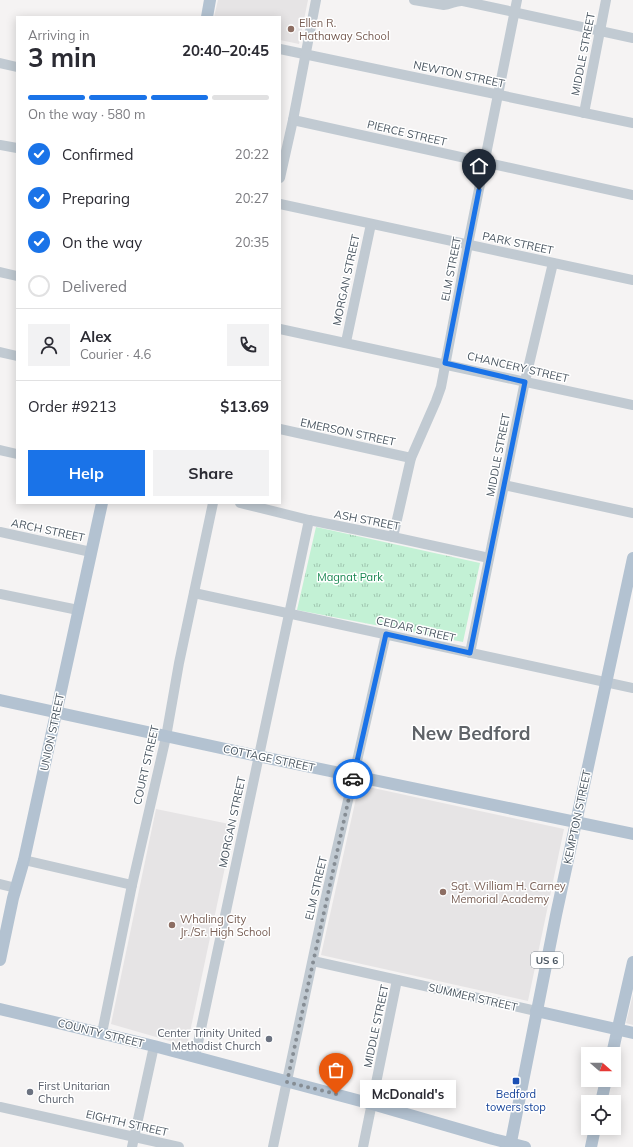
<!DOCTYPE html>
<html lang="en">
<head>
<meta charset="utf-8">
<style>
  :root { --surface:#fff; --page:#f2f2f3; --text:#2b2b33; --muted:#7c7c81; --line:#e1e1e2; --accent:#1a73e8 }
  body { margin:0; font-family:Mulish,sans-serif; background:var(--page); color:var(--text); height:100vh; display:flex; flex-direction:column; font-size:15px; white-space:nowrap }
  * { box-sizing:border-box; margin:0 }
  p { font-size:13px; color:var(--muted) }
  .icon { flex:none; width:22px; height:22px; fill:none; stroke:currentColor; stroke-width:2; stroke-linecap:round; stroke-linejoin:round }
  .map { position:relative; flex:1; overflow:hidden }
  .drawer { position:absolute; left:16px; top:16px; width:265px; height:488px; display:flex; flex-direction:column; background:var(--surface); border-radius:0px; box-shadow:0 2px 10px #0003 }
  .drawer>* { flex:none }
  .needle { width:26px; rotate:110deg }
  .tools { position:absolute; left:581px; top:1047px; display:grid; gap:8px }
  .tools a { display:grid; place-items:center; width:40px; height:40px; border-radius:0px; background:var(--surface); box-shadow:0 2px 10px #0003; font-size:20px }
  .pin { position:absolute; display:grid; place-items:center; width:34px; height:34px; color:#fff; margin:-41px -17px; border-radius:50% 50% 50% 0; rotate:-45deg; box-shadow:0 0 4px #0007 }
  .pin .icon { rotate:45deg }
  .courier { position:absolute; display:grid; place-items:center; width:40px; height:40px; margin:-20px; border:3px solid #1a73e8; border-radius:50%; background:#fff; color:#222; box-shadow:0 1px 5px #0007 }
  .bubble { position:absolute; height:28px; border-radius:0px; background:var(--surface); box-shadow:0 2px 10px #0003; font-size:13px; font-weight:700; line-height:28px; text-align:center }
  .overview em { font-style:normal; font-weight:700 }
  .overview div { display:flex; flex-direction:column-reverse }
  .overview { display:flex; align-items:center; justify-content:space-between; height:68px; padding:0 12px }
  h1 { font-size:26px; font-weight:700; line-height:30px }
  .bar { display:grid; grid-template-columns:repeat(4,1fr); gap:6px 4px; align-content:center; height:48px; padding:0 12px }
  .bar i { height:5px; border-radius:3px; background:var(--line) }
  .bar .current { background:var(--accent) }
  .bar p { grid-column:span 4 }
  .line { display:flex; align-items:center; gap:10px; padding:0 12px; border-top:1px solid var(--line) }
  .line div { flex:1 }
  .round { display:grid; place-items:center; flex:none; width:42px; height:42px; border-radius:0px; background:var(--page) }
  ol { padding:0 12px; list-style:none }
  li { display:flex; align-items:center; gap:12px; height:44px }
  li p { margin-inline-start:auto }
  li .icon { padding:4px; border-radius:50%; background:var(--accent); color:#fff; stroke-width:4 }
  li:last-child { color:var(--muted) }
  li i { width:22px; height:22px; border:2px solid var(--line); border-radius:50% }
  .action { display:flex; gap:8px; margin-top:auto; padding:8px 12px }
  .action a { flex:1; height:46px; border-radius:0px; background:var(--accent); color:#fff; font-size:16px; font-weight:700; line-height:46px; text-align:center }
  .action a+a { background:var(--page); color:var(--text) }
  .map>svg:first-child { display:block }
</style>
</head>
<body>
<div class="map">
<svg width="633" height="1147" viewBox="0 0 633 1147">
  <defs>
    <pattern id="park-tufts" width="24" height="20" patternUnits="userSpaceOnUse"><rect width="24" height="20" fill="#c3f1d5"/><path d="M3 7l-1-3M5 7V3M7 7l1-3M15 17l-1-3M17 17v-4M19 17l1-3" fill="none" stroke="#a0c6b0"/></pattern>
  </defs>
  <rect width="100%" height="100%" fill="#f5f3f3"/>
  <g fill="#e6e4e5">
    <path d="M 218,0 L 308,0 L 299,44 L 280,40 L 280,17 L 214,17 Z"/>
    <path d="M 359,785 L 564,829 L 528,1001 L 321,955 Z"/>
    <path d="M 156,809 L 234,825 L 187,1046 L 111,1024 Z"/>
    <path d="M 633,994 L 633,1025 L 626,1023 Z"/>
  </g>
  <path fill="url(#park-tufts)" d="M 316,527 L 480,563 L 463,642 L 297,610 Z"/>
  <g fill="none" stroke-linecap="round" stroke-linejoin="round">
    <g stroke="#c1cad2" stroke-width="10">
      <path d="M 414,0 L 444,5 C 451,5 455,0 463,1 L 633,38"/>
      <path d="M 280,49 L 633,123"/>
      <path d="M 0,63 L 17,67"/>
      <path d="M 584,113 L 606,0"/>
      <path d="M 293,120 L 633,195"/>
      <path d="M 0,145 L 17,148"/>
      <path d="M 280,178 L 293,120 L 316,0"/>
      <path d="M 280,204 L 633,280"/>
      <path d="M 0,272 L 17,276"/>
      <path d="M 280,329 L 633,405"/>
      <path d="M 346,342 L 371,224"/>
      <path d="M 0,352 L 17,356"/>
      <path d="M 280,429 L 411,458"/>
      <path d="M 0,450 L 17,454"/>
      <path d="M 504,485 L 633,513"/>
      <path d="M 240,503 L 309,520 L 393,537 L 489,558"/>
      <path d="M 0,532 L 91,552"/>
      <path d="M 393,537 L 411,458 L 436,401 L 441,387 L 468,244 L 517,0"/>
      <path d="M 194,593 L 633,688"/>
      <path d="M 0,594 L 78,610"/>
      <path d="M 470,653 L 525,381 L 553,263"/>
      <path d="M 24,860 L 132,885"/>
      <path d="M 0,884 L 16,888"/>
      <path d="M 313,961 L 536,1011"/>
      <path d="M 102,1033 L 132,885 L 166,737 L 179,663 L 213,503"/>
      <path d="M 195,1057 L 309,520"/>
      <path d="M 0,1107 L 179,1147"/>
      <path d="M 132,1147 L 154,1046"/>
      <path d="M 273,1147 L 325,901 L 386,634"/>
      <path d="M 363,1147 L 397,980"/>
    </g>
    <g stroke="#b3c2d1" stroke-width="12">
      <path d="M 207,17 L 210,0"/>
      <path d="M 0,700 L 258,756 L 633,834"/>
      <path d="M 0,960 L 13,898 L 24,860 L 102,503"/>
      <path d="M 0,1009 L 154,1046 L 372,1104 L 493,1139 L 525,1147"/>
      <path d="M 536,1011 L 633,1033"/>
      <path d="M 612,1054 L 633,962"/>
      <path d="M 601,1102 L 606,1080"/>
      <path d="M 510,1147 L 556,915 L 633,558"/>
      <path d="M 591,1147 L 595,1128"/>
    </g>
  </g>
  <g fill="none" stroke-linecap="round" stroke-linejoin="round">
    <path stroke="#868d94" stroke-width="4" stroke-dasharray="0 7.2" d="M 336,1094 L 287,1082 L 353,779"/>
    <path stroke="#1a73e8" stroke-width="5" d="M 353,779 L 386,634 L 470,653 L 525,382 L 445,363 L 479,190"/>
  </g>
  <g fill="#8d6e63" stroke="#fff" stroke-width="1.5">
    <circle cx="291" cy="29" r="4"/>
    <circle cx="443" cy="892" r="4"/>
    <circle cx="172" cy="925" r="4"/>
  </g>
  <g fill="#6b7280" stroke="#fff" stroke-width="1.5">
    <circle cx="269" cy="1039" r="4"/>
    <circle cx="30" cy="1092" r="4"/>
  </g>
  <rect fill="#1a4fb4" stroke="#fff" stroke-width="1.5" x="512" y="1077" width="8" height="8" rx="2"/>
  <g text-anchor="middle" stroke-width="3" stroke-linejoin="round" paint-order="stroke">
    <rect fill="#fff" stroke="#808990" stroke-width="1" x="531" y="952" width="32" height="16" rx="3"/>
    <g font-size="10" font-weight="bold" fill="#4a5661">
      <text x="547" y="964">US 6</text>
    </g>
    <g font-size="11" fill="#785e54" stroke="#fff" text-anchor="start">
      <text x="299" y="27">Ellen R.<tspan x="299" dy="13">Hathaway School</tspan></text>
      <text x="451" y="890">Sgt. William H. Carney<tspan x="451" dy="13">Memorial Academy</tspan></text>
      <text x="180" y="923">Whaling City<tspan x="180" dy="13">Jr./Sr. High School</tspan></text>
    </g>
    <g font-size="11" fill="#4a5661" stroke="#fff">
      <text transform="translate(583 54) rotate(-79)" y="4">MIDDLE STREET</text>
      <text transform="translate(459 74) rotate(12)" y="4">NEWTON STREET</text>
      <text transform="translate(407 133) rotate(13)" y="4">PIERCE STREET</text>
      <text transform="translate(518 243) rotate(12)" y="4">PARK STREET</text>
      <text transform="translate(451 269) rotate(-79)" y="4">ELM STREET</text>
      <text transform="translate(346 280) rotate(-78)" y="4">MORGAN STREET</text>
      <text transform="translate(518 367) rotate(13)" y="4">CHANCERY STREET</text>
      <text transform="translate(348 432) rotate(12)" y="4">EMERSON STREET</text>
      <text transform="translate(498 455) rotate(-79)" y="4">MIDDLE STREET</text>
      <text transform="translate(367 520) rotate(11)" y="4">ASH STREET</text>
      <text transform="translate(48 530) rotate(12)" y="4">ARCH STREET</text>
      <text transform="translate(416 629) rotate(13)" y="4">CEDAR STREET</text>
      <text transform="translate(52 732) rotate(-78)" y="4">UNION STREET</text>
      <text transform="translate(269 758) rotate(12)" y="4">COTTAGE STREET</text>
      <text transform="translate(146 765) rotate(-77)" y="4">COURT STREET</text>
      <text transform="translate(577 817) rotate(-78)" y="4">KEMPTON STREET</text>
      <text transform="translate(232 822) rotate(-78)" y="4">MORGAN STREET</text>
      <text transform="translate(316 888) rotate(-77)" y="4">ELM STREET</text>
      <text transform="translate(473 997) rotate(13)" y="4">SUMMER STREET</text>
      <text transform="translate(376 1026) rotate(-78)" y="4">MIDDLE STREET</text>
      <text transform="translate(101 1033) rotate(14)" y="4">COUNTY STREET</text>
      <text transform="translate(127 1123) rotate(13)" y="4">EIGHTH STREET</text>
    </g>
    <g font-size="11" fill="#17864f" stroke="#fff">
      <text x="350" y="581">Magnat Park</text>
    </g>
    <g font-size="11" fill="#5b616d" stroke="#fff" text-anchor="end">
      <text x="261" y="1037">Center Trinity United<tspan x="261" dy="13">Methodist Church</tspan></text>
      <text x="38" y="1090" text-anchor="start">First Unitarian<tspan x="38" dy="13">Church</tspan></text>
    </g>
    <g font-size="11" fill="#164399" stroke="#fff">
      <text x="516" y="1098">Bedford<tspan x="516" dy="13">towers stop</tspan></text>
    </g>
    <g font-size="19" font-weight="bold" fill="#5f6368" stroke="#fff">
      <text x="471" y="740">New Bedford</text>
    </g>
  </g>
</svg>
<div class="tools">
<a><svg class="needle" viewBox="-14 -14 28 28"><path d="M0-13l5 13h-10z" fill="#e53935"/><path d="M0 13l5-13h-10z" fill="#7c7c81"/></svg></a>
<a><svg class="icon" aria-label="locate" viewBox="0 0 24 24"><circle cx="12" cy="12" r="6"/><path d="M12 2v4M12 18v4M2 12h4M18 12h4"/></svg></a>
</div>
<div class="pin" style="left:336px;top:1094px;background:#ea580c"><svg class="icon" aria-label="bag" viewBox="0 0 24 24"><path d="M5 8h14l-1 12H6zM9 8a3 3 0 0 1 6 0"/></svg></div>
<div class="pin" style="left:479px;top:190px;background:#1f2937"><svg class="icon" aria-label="home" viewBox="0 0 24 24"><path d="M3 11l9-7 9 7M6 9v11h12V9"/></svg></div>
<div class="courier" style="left:353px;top:779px"><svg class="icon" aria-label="car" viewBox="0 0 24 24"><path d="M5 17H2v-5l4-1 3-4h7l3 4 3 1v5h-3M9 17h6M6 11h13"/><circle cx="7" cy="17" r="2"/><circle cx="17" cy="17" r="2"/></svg></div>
<div class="bubble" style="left:360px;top:1080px;width:96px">McDonald's</div>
<section class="drawer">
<div class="overview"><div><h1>3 min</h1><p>Arriving in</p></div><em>20:40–20:45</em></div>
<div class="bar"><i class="current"></i><i class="current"></i><i class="current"></i><i></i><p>On the way · 580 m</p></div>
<ol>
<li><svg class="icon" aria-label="check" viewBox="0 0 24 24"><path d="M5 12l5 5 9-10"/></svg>Confirmed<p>20:22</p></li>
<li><svg class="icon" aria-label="check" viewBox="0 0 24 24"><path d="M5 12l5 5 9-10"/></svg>Preparing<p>20:27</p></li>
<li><svg class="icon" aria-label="check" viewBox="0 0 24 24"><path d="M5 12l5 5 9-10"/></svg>On the way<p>20:35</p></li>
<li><i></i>Delivered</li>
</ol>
<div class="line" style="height:72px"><a class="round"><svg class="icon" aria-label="person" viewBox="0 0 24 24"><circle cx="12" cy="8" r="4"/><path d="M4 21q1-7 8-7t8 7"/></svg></a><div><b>Alex</b><p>Courier · 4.6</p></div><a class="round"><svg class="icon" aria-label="phone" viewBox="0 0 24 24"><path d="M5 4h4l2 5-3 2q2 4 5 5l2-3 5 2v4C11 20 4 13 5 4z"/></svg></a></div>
<div class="line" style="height:52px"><div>Order #9213</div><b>$13.69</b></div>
<div class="action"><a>Help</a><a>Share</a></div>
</section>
</div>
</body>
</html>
